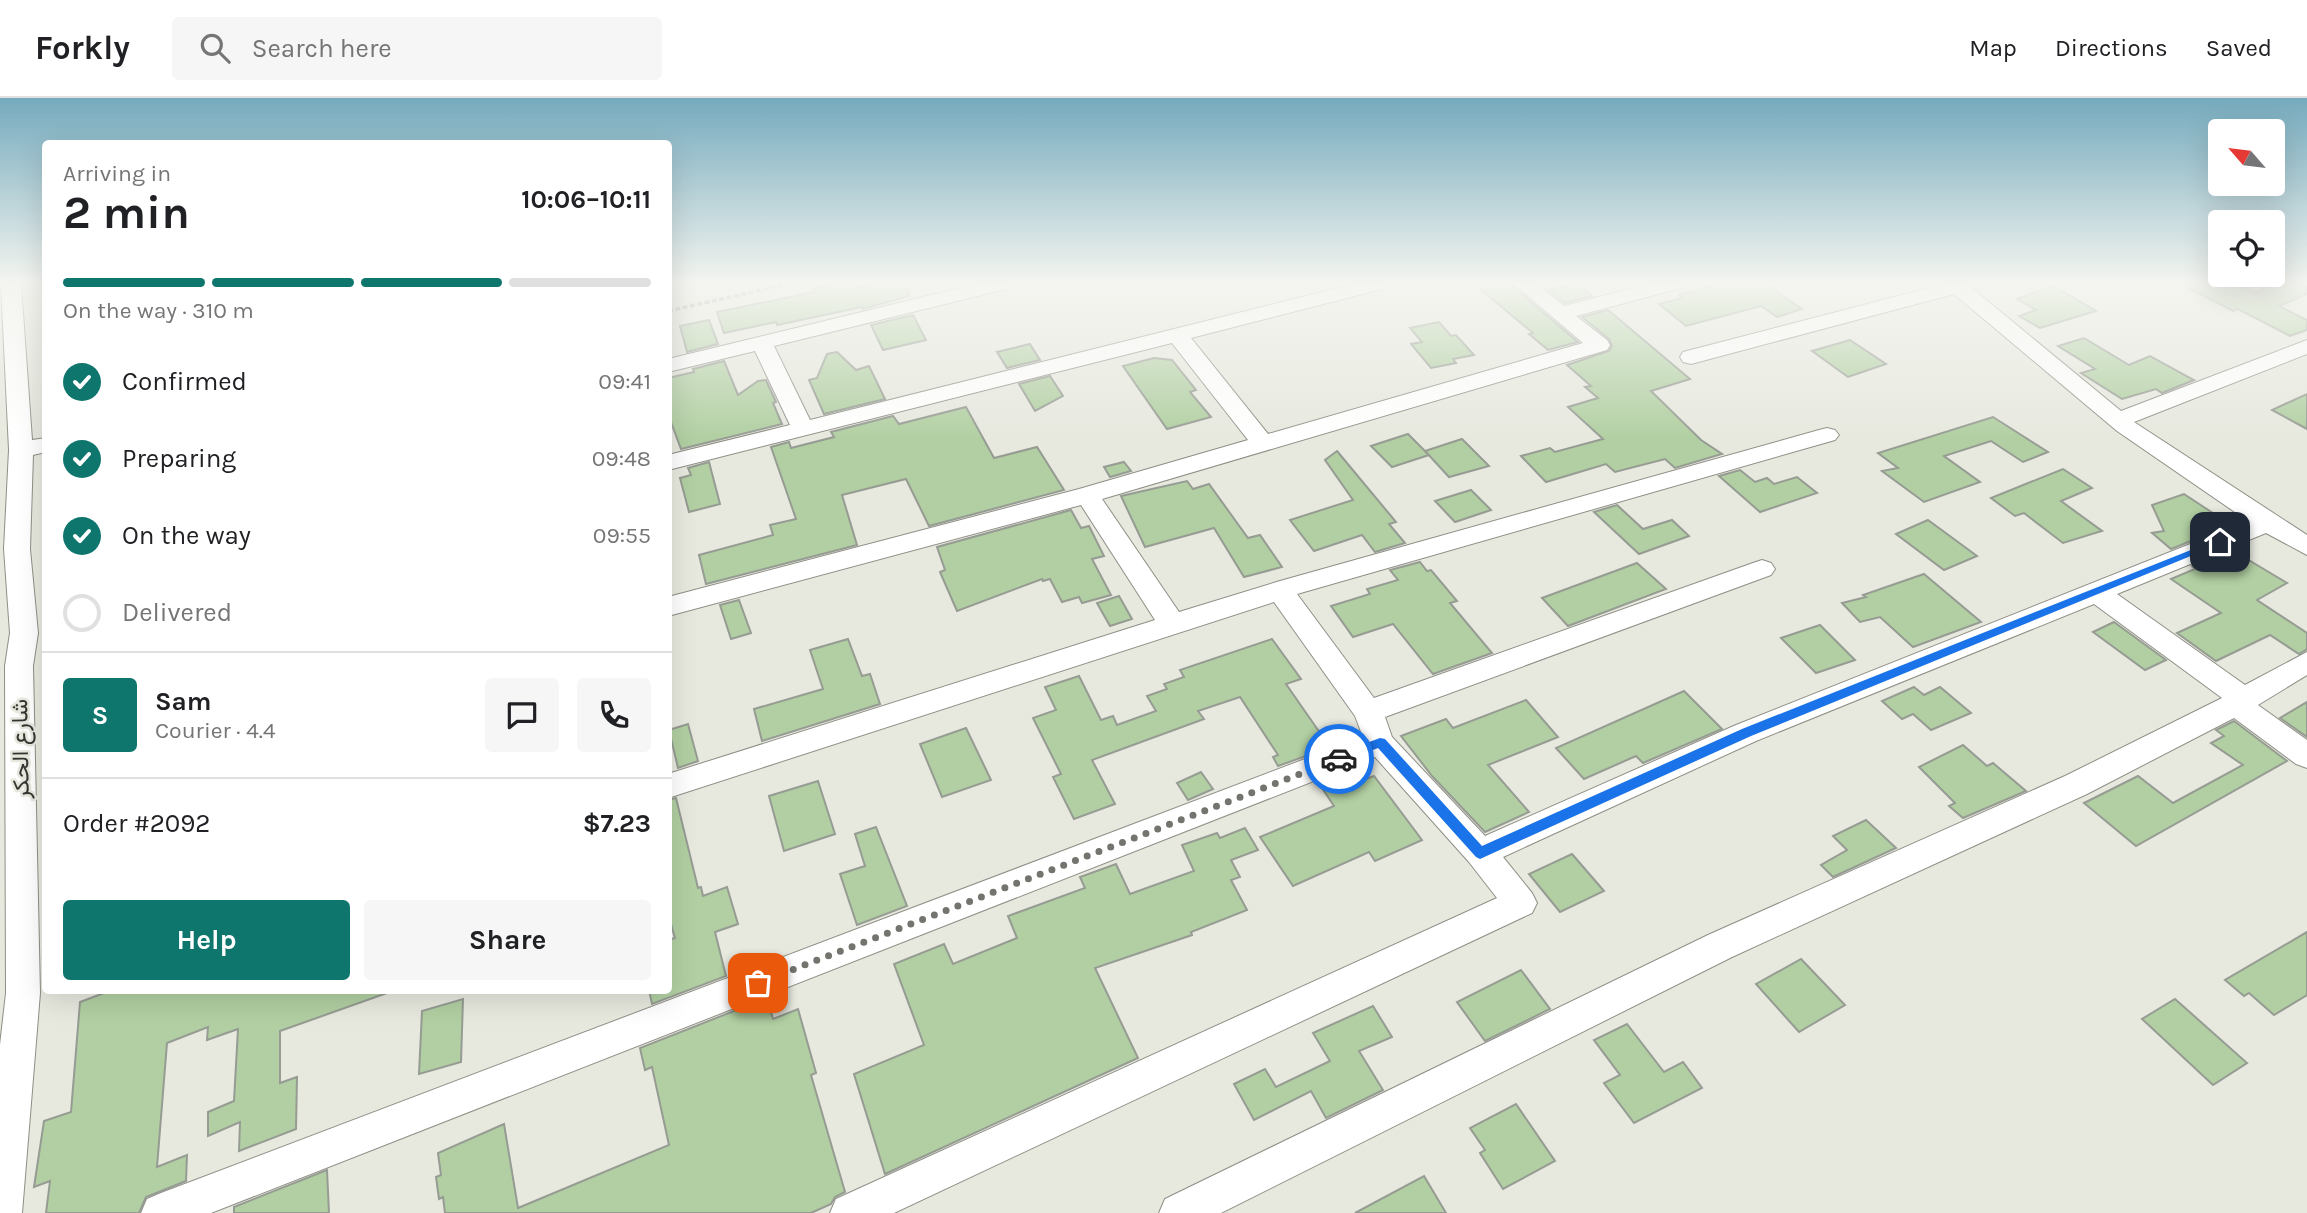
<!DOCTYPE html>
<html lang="en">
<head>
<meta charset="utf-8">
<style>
  :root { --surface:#fff; --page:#f6f6f6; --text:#202124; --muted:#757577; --line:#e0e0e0; --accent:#0f766e }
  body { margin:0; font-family:Karla,Vazirmatn,sans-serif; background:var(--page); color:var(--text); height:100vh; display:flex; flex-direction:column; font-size:26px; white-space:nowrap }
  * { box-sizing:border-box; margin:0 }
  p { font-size:23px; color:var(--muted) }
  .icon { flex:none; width:38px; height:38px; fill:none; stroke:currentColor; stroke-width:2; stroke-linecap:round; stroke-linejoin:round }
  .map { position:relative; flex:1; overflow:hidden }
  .sheet { position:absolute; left:42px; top:42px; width:630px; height:854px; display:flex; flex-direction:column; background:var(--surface); border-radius:7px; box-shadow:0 7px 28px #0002 }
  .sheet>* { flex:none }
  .needle { width:46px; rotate:298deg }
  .controls { position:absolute; left:2208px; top:21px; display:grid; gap:14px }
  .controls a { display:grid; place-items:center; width:77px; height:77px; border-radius:7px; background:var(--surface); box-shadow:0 7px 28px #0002; font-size:35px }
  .pin { position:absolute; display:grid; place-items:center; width:60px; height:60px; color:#fff; margin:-30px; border-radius:14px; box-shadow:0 4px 10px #0006 }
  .courier { position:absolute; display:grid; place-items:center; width:70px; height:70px; margin:-35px; border:5px solid #1a73e8; border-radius:50%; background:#fff; color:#222; box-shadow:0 2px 9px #0007 }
  .head em { font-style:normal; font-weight:700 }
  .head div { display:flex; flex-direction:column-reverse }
  .head { display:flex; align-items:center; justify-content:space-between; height:119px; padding:0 21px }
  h1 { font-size:46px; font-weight:700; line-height:52px }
  .bar { display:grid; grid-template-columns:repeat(4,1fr); gap:10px 7px; align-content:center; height:84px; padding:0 21px }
  .bar i { height:9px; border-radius:5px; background:var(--line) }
  .bar .selected { background:var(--accent) }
  .bar p { grid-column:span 4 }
  .line { display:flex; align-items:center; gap:18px; padding:0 21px; border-top:2px solid var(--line) }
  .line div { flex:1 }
  .round { display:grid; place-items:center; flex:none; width:74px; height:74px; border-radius:7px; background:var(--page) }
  ol { padding:0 21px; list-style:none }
  li { display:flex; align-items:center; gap:21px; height:77px }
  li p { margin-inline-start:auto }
  li .icon { padding:7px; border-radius:50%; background:var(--accent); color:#fff; stroke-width:4 }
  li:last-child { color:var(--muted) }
  li i { width:38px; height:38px; border:4px solid var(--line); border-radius:50% }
  .primary-button { display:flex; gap:14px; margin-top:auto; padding:14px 21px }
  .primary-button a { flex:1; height:80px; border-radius:7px; background:var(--accent); color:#fff; font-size:28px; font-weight:700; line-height:80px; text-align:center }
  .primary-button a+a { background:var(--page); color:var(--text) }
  header { display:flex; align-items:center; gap:42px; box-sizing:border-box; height:98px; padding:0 35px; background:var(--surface); border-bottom:2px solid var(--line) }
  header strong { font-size:33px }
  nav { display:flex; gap:38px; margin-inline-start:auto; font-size:24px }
  .search { width:490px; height:63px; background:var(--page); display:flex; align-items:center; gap:18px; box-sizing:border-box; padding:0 24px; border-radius:7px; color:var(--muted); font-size:26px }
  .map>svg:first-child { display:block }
</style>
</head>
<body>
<header>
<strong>Forkly</strong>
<div class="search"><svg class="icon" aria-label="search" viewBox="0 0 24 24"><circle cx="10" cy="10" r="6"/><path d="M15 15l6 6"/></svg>Search here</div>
<nav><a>Map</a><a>Directions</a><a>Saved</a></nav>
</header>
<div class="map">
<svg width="2307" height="1115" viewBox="0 0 2307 1115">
  <rect width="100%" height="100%" fill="#e7e8de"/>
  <g fill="#b1cfa2" stroke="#969c93" stroke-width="2">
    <path d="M 835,186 L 843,186 L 846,193 L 876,186 L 906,186 L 909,198 L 863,211 L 862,209 L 777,227 L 776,224 L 724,235 L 717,214 L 814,194 L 813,191 Z"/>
    <path d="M 1474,186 L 1510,186 L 1578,244 L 1548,252 L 1529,236 L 1533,235 Z"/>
    <path d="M 1573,186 L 1578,186 L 1592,198 L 1565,205 L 1549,192 Z"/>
    <path d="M 1719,186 L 1765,186 L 1802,211 L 1777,219 L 1761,208 L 1686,228 L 1659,206 L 1682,200 L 1679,197 Z"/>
    <path d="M 2181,186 L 2238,186 L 2255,195 L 2275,186 L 2307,186 L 2307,196 L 2279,208 L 2307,222 L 2307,232 L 2290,238 L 2238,211 L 2233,213 Z"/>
    <path d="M 2053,188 L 2096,213 L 2040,230 L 2019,218 L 2036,212 L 2017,201 Z"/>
    <path d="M 1608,212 L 1690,281 L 1651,293 L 1701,342 L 1722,356 L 1675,370 L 1665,361 L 1615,374 L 1606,366 L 1546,384 L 1521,358 L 1550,350 L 1555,354 L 1603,341 L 1568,309 L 1598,300 L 1585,289 L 1591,288 L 1567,267 L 1609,253 L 1612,248 L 1609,241 L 1582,219 Z"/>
    <path d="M 913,217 L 926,242 L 883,252 L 871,227 Z"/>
    <path d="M 709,222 L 718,246 L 687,254 L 680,228 Z"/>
    <path d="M 1439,224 L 1451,238 L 1456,237 L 1474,257 L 1453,261 L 1456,265 L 1431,270 L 1411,246 L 1422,244 L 1410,230 Z"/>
    <path d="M 2084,240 L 2129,267 L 2150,258 L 2194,282 L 2162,295 L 2156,291 L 2122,301 L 2081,275 L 2095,271 L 2058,248 Z"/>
    <path d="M 1850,242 L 1886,266 L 1848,279 L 1812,253 Z"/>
    <path d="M 1030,246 L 1040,262 L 1007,270 L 997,254 Z"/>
    <path d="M 837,254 L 856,272 L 869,268 L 885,301 L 824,316 L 809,282 L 817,280 L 827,256 Z"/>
    <path d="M 1154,260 L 1172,262 L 1196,292 L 1190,294 L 1211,319 L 1167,331 L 1123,268 Z"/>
    <path d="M 724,263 L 738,297 L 758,283 L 766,282 L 776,304 L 773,305 L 782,326 L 681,351 L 668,316 L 668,280 L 694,274 L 693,271 Z"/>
    <path d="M 1050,278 L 1063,298 L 1035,313 L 1019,286 Z"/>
    <path d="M 2307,296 L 2307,331 L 2272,312 Z"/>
    <path d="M 966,309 L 994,360 L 1037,349 L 1064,392 L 929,428 L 906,381 L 842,397 L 857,447 L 706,486 L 699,457 L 773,437 L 770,427 L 796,421 L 771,349 L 789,344 L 791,350 L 834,339 L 831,334 L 893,318 L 899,326 Z"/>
    <path d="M 1993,319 L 2048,354 L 2023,364 L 1991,343 L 1944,358 L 1980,384 L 1924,404 L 1882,373 L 1898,370 L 1878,355 Z"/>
    <path d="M 1408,336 L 1429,357 L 1392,369 L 1371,348 Z"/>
    <path d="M 1462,341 L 1489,368 L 1449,379 L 1425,353 Z"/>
    <path d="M 1337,353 L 1396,424 L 1389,426 L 1405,445 L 1375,454 L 1362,437 L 1314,453 L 1290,422 L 1353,402 L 1325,362 Z"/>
    <path d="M 709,364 L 720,406 L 689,414 L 680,380 L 691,377 L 688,370 Z"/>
    <path d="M 1124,364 L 1131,373 L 1110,379 L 1104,369 Z"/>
    <path d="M 2063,371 L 2092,390 L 2061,403 L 2102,433 L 2063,445 L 2024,415 L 2015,418 L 1991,400 Z"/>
    <path d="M 1740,372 L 1755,384 L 1767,380 L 1774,386 L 1797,379 L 1817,395 L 1760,414 L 1719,378 Z"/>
    <path d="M 1187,383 L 1193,391 L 1209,386 L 1248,440 L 1260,437 L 1282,469 L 1244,479 L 1214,430 L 1145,449 L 1121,398 Z"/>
    <path d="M 1471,392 L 1491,412 L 1455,424 L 1435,403 Z"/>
    <path d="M 2184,396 L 2231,427 L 2171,451 L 2152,435 L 2164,433 L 2152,407 Z"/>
    <path d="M 1617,407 L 1643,431 L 1672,422 L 1689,438 L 1639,456 L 1594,414 Z"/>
    <path d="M 1071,412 L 1081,430 L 1089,428 L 1104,458 L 1092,461 L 1111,497 L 1082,505 L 1079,499 L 1062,504 L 1050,481 L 1043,483 L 1042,481 L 957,513 L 940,474 L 945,472 L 937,449 Z"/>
    <path d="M 1928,422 L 1977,458 L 1944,472 L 1896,436 Z"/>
    <path d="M 2232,452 L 2287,485 L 2257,502 L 2307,535 L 2307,551 L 2299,556 L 2270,537 L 2216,563 L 2177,535 L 2221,515 L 2171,481 L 2195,471 L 2192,468 Z"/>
    <path d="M 1420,464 L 1427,473 L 1431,472 L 1457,503 L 1450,505 L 1492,555 L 1433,576 L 1393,526 L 1353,539 L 1331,508 L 1370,496 L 1367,491 L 1398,482 L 1390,472 Z"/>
    <path d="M 1637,465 L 1666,491 L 1568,528 L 1542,500 Z"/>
    <path d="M 1924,476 L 1981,524 L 1913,549 L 1880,519 L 1860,524 L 1842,505 L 1866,499 L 1863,497 Z"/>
    <path d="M 1119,498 L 1132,521 L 1110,528 L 1097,505 Z"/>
    <path d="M 739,502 L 751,535 L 731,541 L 720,507 Z"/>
    <path d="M 2114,524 L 2166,562 L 2145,572 L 2093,534 Z"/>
    <path d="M 1820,527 L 1855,562 L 1816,575 L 1781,540 Z"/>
    <path d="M 848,541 L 862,578 L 870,576 L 880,606 L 762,643 L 754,611 L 823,591 L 810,552 Z"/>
    <path d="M 1272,541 L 1301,581 L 1286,586 L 1327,645 L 1311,651 L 1314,655 L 1278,668 L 1273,659 L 1278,657 L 1240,599 L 1198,613 L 1204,621 L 1092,662 L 1115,706 L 1074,721 L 1053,679 L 1061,676 L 1033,620 L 1056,612 L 1045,589 L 1079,578 L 1101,622 L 1113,618 L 1117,627 L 1156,613 L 1147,598 L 1167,591 L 1164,586 L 1184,579 L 1180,572 Z"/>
    <path d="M 1914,589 L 1924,597 L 1940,589 L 1971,615 L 1931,632 L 1913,616 L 1902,621 L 1882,603 Z"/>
    <path d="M 1684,593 L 1722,631 L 1643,665 L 1636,658 L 1584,681 L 1556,650 Z"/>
    <path d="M 1526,602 L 1558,639 L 1488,667 L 1529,714 L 1485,734 L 1432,678 L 1401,638 L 1446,621 L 1453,630 Z"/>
    <path d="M 2307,604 L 2307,639 L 2280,620 Z"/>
    <path d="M 2234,623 L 2287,663 L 2136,748 L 2084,705 L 2138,678 L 2173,705 L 2243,667 L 2211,645 L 2224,638 L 2216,632 Z"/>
    <path d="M 688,626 L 698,663 L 678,670 L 669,632 Z"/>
    <path d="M 966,630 L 991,682 L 942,699 L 920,646 Z"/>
    <path d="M 1963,647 L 1987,668 L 1993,665 L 2026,693 L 1963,720 L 1949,708 L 1955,705 L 1919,669 Z"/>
    <path d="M 1201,674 L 1213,691 L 1188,702 L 1177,685 Z"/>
    <path d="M 1353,678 L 1357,684 L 1374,678 L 1422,742 L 1375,763 L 1369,754 L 1293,788 L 1260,739 L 1334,708 L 1322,690 Z"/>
    <path d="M 818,683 L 835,736 L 784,753 L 769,698 Z"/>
    <path d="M 676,700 L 698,790 L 701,789 L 703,798 L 727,789 L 738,826 L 715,834 L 726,878 L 652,906 L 649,892 L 668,892 L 668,842 L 675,840 L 668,816 L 668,702 Z"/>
    <path d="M 1866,722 L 1896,750 L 1833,779 L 1821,767 L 1847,752 L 1833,738 Z"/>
    <path d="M 876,729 L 907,808 L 857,827 L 840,776 L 865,768 L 855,736 Z"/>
    <path d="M 1245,730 L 1258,752 L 1231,762 L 1240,779 L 1231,782 L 1247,812 L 1191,834 L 1192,837 L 1095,870 L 1138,960 L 885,1076 L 854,976 L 924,947 L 894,866 L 944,846 L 953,866 L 1017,840 L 1008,818 L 1085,790 L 1080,779 L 1116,766 L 1130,796 L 1194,773 L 1182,747 L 1217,735 L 1220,740 Z"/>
    <path d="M 1572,756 L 1604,793 L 1560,814 L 1529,776 Z"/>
    <path d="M 2307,834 L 2307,897 L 2274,917 L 2249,895 L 2244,898 L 2225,882 Z"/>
    <path d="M 1801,861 L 1845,907 L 1799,934 L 1756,886 Z"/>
    <path d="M 1521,872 L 1550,911 L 1485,943 L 1457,904 Z"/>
    <path d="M 112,892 L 387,892 L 387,895 L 280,933 L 280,985 L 297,979 L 296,1031 L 239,1053 L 240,1024 L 208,1038 L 208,1014 L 234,1003 L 238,931 L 207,942 L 208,929 L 167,945 L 157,1069 L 187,1057 L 186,1083 L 146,1099 L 139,1115 L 46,1115 L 50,1083 L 34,1089 L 44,1023 L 71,1014 L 80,904 Z"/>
    <path d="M 767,900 L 773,921 L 798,911 L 816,975 L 811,977 L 845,1094 L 835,1099 L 831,1106 L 811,1115 L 445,1115 L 443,1099 L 439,1101 L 436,1079 L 441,1077 L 438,1055 L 504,1026 L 518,1110 L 669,1047 L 652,969 L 645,972 L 640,950 Z"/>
    <path d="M 463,901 L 461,964 L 419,976 L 422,913 Z"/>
    <path d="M 2175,901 L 2247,965 L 2213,987 L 2142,921 Z"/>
    <path d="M 1373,908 L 1392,939 L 1359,953 L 1383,992 L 1326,1020 L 1311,993 L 1254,1022 L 1234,986 L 1265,971 L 1276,989 L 1330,963 L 1313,935 Z"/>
    <path d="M 1627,926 L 1664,974 L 1683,964 L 1702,990 L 1634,1025 L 1604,985 L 1620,977 L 1594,942 Z"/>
    <path d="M 1516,1006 L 1555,1063 L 1503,1091 L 1480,1055 L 1485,1052 L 1470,1030 Z"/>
    <path d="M 327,1072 L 329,1115 L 234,1115 L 234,1109 Z"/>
    <path d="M 1424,1078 L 1446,1115 L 1355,1115 Z"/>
  </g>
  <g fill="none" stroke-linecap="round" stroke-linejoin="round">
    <defs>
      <g id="minor">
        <path d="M 1,186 L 21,186 L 32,342 L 46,340 L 46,354 L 33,357 L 30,451 L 38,535 L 33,568 L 40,895 L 22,1115 L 0,1115 L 0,947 L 6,895 L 5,568 L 10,535 L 4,451 L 9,352 Z"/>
        <path d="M 977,186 L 1013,186 L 1010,190 L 774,248 L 810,322 L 1354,186 L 1389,186 L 1386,190 L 1191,240 L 1268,336 L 1583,245 L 1514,186 L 1537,186 L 1564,208 L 1649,186 L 1684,186 L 1681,190 L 1576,218 L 1607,242 L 1610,247 L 1607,252 L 1102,401 L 1179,514 L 1280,483 L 1819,332 L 1827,330 L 1835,332 L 1839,337 L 1835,342 L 1297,496 L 1374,600 L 1753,465 L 1762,462 L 1771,465 L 1775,471 L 1771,477 L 1385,619 L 1392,639 L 1485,738 L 1736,627 L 2248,423 L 2117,333 L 1954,196 L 1691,266 L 1683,264 L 1680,259 L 1683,254 L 1944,186 L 1979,186 L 1973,191 L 2121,313 L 2307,242 L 2307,256 L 2134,324 L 2307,437 L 2307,457 L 2266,435 L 2117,496 L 2245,587 L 2307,554 L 2307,577 L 2258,607 L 2307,642 L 2307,670 L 2296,666 L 2234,620 L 2087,696 L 1732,859 L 1221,1115 L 1159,1115 L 1165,1101 L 1708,837 L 2065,678 L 2222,600 L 2094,506 L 1756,643 L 1503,759 L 1532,795 L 1537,805 L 1532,815 L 894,1115 L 830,1115 L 836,1101 L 1497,800 L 1469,764 L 1375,659 L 211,1115 L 141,1115 L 147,1101 L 161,1095 L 1363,639 L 1355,618 L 1274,504 L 668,700 L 668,676 L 1155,522 L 1081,407 L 668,518 L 668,499 L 1079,391 L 1248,342 L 1172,245 L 668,372 L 668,357 L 790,327 L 755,253 L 668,274 L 668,261 Z"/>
      </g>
    </defs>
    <use href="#minor" stroke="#8e8f86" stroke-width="2"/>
    <path stroke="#8f9089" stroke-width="3.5" stroke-dasharray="5 2.5" stroke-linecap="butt" d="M 668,213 L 788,186"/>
    <use href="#minor" fill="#fff" fill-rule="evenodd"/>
  </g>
  <linearGradient id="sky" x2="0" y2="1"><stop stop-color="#75aabd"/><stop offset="0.54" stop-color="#f4f5f0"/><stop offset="1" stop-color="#f4f5f0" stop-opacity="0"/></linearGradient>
  <rect width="2307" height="342" fill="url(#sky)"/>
  <path fill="#1a73e8" d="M 2216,442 L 2225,444 L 1751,638 L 1480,761 L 1476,759 L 1378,650 L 1339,666 L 1333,661 L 1334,657 L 1380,640 L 1385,641 L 1482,748 L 1742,631 Z"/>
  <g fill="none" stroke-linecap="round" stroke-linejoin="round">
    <path stroke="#73746e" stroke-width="7" stroke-dasharray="0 12.6" d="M 758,885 L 1339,661"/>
  </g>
  <g text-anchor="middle" stroke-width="5" stroke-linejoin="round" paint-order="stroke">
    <g font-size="23" fill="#353632" stroke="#e7e8de">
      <text transform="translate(20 651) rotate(-91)" y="8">شارع الحكر</text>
    </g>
  </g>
</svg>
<div class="controls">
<a><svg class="needle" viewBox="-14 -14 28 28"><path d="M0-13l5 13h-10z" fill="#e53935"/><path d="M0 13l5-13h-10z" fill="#757577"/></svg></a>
<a><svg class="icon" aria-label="locate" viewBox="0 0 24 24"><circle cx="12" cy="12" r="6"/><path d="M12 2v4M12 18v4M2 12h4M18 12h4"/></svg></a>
</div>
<div class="pin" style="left:758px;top:885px;background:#ea580c"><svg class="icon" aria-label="bag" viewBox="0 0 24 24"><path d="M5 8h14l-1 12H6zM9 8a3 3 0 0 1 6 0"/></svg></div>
<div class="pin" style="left:2220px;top:444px;background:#1f2937"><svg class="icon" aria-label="home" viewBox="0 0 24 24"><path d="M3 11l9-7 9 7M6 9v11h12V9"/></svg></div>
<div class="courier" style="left:1339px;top:661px"><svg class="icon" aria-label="car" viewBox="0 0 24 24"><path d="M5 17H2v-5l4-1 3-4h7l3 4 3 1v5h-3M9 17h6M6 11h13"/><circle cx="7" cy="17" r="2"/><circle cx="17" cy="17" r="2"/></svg></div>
<section class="sheet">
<div class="head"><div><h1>2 min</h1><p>Arriving in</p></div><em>10:06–10:11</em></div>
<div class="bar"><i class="selected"></i><i class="selected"></i><i class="selected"></i><i></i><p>On the way · 310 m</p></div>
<ol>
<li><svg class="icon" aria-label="check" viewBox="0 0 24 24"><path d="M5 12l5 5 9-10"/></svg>Confirmed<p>09:41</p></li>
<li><svg class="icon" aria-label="check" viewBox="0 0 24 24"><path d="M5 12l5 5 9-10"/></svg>Preparing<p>09:48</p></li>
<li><svg class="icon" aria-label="check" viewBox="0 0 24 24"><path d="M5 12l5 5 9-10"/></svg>On the way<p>09:55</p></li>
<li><i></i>Delivered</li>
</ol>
<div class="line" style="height:126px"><b class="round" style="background:var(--accent);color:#fff">S</b><div><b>Sam</b><p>Courier · 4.4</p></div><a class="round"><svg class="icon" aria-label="chat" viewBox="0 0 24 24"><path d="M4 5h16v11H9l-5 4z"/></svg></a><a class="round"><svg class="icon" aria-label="phone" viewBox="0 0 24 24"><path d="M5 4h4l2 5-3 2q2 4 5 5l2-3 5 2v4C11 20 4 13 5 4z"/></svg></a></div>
<div class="line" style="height:91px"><div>Order #2092</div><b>$7.23</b></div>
<div class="primary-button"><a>Help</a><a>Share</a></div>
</section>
</div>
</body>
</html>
